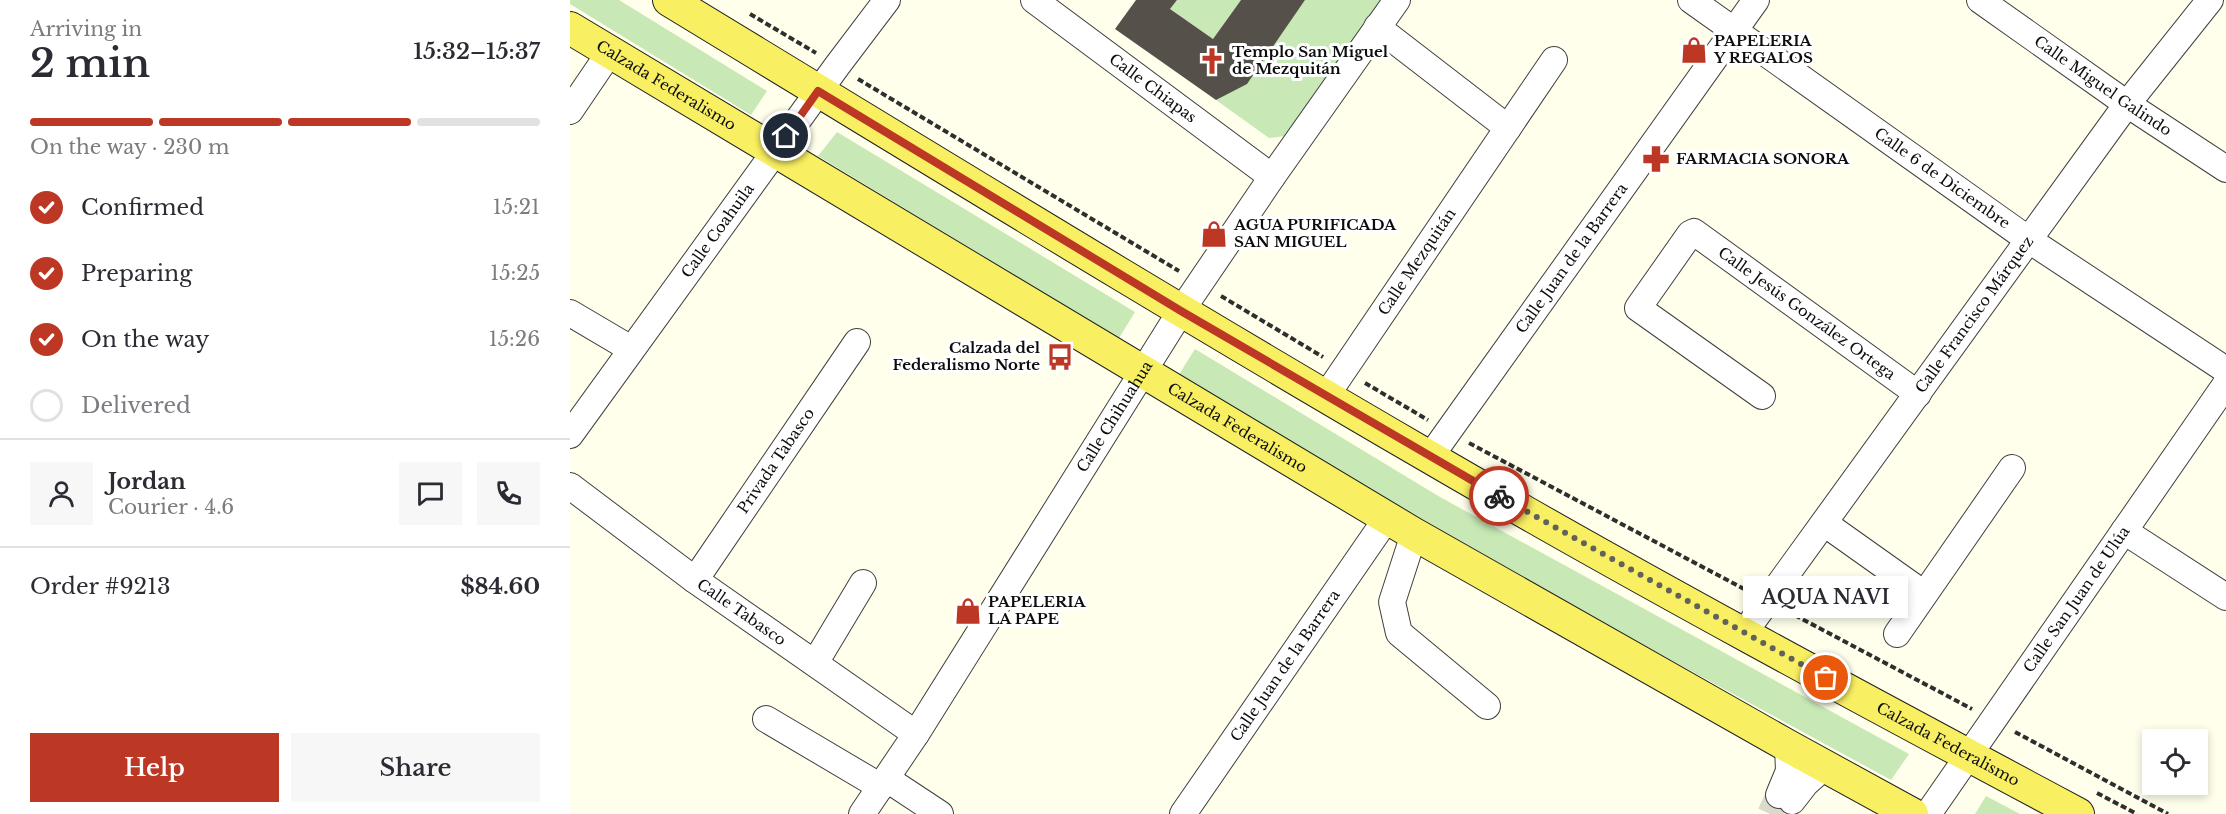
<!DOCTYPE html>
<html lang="en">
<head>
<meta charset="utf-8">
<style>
  :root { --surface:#fff; --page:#f7f7f7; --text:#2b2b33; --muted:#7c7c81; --line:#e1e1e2; --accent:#bd3824 }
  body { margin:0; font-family:"Libre Baskerville",serif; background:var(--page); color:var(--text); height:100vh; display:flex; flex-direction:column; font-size:22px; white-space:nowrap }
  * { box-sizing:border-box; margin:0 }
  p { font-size:20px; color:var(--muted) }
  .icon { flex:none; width:33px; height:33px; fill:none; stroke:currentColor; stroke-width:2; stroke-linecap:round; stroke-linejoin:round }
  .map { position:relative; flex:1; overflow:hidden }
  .sheet { display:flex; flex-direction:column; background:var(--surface); width:570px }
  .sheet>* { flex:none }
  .controls { position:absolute; left:1572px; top:729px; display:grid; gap:12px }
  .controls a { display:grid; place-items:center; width:66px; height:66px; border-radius:0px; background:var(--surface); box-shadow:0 3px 9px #0003; font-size:30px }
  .pin { position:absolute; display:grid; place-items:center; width:51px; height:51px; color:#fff; margin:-26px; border:3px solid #fff; border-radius:50%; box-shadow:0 2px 6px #0007 }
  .courier { position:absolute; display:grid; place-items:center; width:60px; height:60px; margin:-30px; border:4px solid #bd3824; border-radius:50%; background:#fff; color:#222; box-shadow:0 2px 8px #0007 }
  .bubble { position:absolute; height:42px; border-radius:0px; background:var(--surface); box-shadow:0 3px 9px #0003; font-size:20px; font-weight:600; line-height:42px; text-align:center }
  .summary em { font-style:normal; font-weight:600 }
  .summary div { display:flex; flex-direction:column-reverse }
  .summary { display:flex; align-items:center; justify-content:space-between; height:102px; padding:0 30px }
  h1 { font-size:39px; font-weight:600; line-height:45px }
  .bar { display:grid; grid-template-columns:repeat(4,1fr); gap:9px 6px; align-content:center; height:72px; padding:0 30px }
  .bar i { height:8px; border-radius:4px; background:var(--line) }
  .bar .current { background:var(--accent) }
  .bar p { grid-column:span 4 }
  .line { display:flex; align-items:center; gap:15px; padding:0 30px; border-top:2px solid var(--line) }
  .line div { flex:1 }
  .round { display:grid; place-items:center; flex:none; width:63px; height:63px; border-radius:0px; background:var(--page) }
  ol { padding:0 30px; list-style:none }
  li { display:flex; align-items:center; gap:18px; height:66px }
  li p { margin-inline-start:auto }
  li .icon { padding:6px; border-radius:50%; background:var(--accent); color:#fff; stroke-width:4 }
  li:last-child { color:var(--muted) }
  li i { width:33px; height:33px; border:3px solid var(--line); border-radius:50% }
  .button { display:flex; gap:12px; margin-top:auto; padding:12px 30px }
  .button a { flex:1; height:69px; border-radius:0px; background:var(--accent); color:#fff; font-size:24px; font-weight:600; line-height:69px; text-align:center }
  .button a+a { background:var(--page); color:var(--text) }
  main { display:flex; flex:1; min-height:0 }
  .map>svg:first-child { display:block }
</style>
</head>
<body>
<main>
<section class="sheet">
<div class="summary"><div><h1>2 min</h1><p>Arriving in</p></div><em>15:32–15:37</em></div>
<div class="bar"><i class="current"></i><i class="current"></i><i class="current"></i><i></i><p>On the way · 230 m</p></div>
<ol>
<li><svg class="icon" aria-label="check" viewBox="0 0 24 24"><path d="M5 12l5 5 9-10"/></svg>Confirmed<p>15:21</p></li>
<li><svg class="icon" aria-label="check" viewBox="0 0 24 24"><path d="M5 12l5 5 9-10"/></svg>Preparing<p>15:25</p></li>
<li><svg class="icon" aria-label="check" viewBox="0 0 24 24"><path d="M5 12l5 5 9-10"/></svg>On the way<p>15:26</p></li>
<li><i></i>Delivered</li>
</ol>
<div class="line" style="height:108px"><a class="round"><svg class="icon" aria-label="person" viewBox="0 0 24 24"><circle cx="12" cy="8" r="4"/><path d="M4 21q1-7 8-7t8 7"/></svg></a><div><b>Jordan</b><p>Courier · 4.6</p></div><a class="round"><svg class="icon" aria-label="chat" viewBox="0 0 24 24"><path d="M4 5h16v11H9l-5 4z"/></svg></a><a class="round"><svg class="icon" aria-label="phone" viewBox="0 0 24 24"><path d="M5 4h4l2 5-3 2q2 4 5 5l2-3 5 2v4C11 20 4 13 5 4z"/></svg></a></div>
<div class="line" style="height:78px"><div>Order #9213</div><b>$84.60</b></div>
<div class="button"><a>Help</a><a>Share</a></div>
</section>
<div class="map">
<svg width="1656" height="814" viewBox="0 0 1656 814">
  <rect width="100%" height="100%" fill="#ffffec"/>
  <g fill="#c8e9b6">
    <path d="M 0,0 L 49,0 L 197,91 L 181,115 L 0,4 Z"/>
    <path d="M 607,0 L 671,0 L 643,39 L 600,9 Z"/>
    <path d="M 735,0 L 812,0 L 715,136 L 699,138 L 646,100 L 677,83 Z"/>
    <path d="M 267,132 L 565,312 L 549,338 L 248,156 Z"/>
    <path d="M 625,349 L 870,497 L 1339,754 L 1321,780 L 853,525 L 608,376 Z"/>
    <path d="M 1416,796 L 1450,814 L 1405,814 Z"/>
  </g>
  <path fill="#555049" d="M 566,0 L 607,0 L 600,9 L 643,39 L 671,0 L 735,0 L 677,84 L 646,100 L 545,29 Z"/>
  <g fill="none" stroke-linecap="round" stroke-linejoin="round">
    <path stroke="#dbdbcb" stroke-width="26" stroke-dasharray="26 13" stroke-linecap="butt" d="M 1200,814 L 1209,795"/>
    <defs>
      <g id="minor">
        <path id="s1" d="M 464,0 L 702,177"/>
        <path id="s2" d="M 1121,0 L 1459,240 L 1656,370"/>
        <path id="s3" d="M 1410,0 L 1557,104 L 1656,169"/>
        <path d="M 807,27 L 938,128"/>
        <path d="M 0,111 L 40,52"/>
        <path d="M 0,313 L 61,349"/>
        <path id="s4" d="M 756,396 L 984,60"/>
        <path id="s5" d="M 1192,396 L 1068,308 L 1120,234 L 1124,232 L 1348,394"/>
        <path id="s6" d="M 0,435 L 267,66 L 317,0"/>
        <path id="s7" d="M 860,457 L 1186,0"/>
        <path id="s8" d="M 0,486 L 125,580 L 346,734"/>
        <path d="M 1254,523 L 1354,594"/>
        <path d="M 1554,531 L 1656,597"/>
        <path d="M 844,534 L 822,602 L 829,633 L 917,706"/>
        <path id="s9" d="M 125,580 L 287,342"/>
        <path id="s10" d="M 1174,633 L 1557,104 L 1640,0"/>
        <path d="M 1327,634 L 1442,468"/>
        <path d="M 245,663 L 293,583"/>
        <path d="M 196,719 L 311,787"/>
        <path d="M 317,779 L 370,814"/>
        <path d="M 1209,795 L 1219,771 L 1218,746"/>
        <path d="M 1222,801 L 1236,783 L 1255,766"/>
        <path id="s11" d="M 292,814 L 346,734 L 611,311 L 702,177 L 827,0"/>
        <path id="s12" d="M 613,814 L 817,518"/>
        <path id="s13" d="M 1358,814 L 1656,384"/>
      </g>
      <g id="major">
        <path id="s14" d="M 99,0 C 351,153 601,307 856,455 C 1070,580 1289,697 1508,814"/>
        <path id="s15" d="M 0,28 L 844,534 L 1218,746 L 1342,814"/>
      </g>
    </defs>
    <use href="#minor" stroke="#404040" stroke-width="28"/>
    <use href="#major" stroke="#1e1e1e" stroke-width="34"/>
    <g stroke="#2f2f2f" stroke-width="4" stroke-dasharray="6 3" stroke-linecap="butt">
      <path d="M 180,14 L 246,53"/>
      <path d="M 288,79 L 609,271"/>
      <path d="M 651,296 L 753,357"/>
      <path d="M 795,383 L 858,420"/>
      <path d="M 899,443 L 1176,590"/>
      <path d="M 1217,611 L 1402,709"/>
      <path d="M 1445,732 L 1598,814"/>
      <path d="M 1527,793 L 1567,814"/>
    </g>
    <use href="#minor" stroke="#fff" stroke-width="26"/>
    <use href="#major" stroke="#f9ef62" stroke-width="32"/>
  </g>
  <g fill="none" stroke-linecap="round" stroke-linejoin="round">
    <path stroke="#62625b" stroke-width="6" stroke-dasharray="0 10.8" d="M 929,496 L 1256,678"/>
    <path stroke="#bd3824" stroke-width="8" d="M 216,136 L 248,91 L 611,311 L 929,496"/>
  </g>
  <defs>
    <symbol id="shop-bare" viewBox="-9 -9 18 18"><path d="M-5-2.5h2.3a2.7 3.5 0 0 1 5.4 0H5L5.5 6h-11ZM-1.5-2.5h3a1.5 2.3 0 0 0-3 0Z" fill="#bd3824" stroke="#fff" stroke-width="2.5" paint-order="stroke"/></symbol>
    <symbol id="church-bare" viewBox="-9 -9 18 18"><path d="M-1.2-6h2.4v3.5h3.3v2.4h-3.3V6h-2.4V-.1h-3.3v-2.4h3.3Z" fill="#bd3824" stroke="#fff" stroke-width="2.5" paint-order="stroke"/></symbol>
    <symbol id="pharmacy-bare" viewBox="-9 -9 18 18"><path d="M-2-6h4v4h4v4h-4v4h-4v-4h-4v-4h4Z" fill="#bd3824" stroke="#fff" stroke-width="2.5" paint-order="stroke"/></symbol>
    <symbol id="bus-bare" viewBox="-9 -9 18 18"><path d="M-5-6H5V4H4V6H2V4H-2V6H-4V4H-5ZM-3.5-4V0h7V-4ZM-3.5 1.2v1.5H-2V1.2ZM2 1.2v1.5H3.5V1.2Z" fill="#bd3824" stroke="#fff" stroke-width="2.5" paint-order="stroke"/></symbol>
  </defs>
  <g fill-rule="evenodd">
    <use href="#shop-bare" x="1105" y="31" width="38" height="38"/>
    <use href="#church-bare" x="623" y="42" width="38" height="38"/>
    <use href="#pharmacy-bare" x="1067" y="140" width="38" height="38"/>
    <use href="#shop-bare" x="625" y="215" width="38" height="38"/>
    <use href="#bus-bare" x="471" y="338" width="38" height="38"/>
    <use href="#shop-bare" x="379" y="592" width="38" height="38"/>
  </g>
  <g text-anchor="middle" stroke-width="6" stroke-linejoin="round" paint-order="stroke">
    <g font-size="15" font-weight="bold" fill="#0d0d0d" stroke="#fff" text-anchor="start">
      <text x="1144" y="46">PAPELERIA<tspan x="1144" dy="17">Y REGALOS</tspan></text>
      <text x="662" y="57">Templo San Miguel<tspan x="662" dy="17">de Mezquitán</tspan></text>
      <text x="1106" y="164">FARMACIA SONORA</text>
      <text x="664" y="230">AGUA PURIFICADA<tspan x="664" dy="17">SAN MIGUEL</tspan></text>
      <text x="470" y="353" text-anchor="end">Calzada del<tspan x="470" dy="17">Federalismo Norte</tspan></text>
      <text x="418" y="607">PAPELERIA<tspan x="418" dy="17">LA PAPE</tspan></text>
    </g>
    <g font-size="15" fill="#0d0d0d" stroke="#fff">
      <text dy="5" stroke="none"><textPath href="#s15" startOffset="112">Calzada Federalismo</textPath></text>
      <text dy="5" stroke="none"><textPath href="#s3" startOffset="150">Calle Miguel Galindo</textPath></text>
      <text dy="5" stroke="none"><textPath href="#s1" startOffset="148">Calle Chiapas</textPath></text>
      <text dy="5" stroke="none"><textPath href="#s2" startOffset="308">Calle 6 de Diciembre</textPath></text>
      <text dy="5" stroke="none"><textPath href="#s6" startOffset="252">Calle Coahuila</textPath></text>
      <text dy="5" stroke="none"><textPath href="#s7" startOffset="244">Calle Juan de la Barrera</textPath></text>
      <text dy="5" stroke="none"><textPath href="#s4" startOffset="162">Calle Mezquitán</textPath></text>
      <text dy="5" stroke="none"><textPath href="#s5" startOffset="386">Calle Jesús González Ortega</textPath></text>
      <text dy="5" stroke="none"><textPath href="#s10" startOffset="393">Calle Francisco Márquez</textPath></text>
      <text dy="5" stroke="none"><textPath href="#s11" startOffset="471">Calle Chihuahua</textPath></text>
      <text dy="5" stroke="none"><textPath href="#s15" startOffset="778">Calzada Federalismo</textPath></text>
      <text dy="5" stroke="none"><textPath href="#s9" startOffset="144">Privada Tabasco</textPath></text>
      <text dy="5" stroke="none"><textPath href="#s13" startOffset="261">Calle San Juan de Ulúa</textPath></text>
      <text dy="5" stroke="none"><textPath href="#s8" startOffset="213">Calle Tabasco</textPath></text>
      <text dy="5" stroke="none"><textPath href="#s12" startOffset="180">Calle Juan de la Barrera</textPath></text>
      <text dy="5" stroke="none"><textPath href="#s14" startOffset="1480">Calzada Federalismo</textPath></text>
    </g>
  </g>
</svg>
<div class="controls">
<a><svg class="icon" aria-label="locate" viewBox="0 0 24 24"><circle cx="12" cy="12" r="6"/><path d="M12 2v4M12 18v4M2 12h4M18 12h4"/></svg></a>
</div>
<div class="pin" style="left:1256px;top:678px;background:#ea580c"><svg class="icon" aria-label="bag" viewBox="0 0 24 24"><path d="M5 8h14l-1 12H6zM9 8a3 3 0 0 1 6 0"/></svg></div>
<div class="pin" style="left:216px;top:136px;background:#1f2937"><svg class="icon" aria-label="home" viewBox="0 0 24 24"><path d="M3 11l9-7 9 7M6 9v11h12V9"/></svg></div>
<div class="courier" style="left:929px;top:496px"><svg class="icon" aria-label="bike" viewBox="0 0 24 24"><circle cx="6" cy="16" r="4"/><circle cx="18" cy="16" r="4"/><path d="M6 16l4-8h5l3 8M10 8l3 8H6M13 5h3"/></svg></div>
<div class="bubble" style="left:1173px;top:576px;width:165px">AQUA NAVI</div>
</div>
</main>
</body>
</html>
